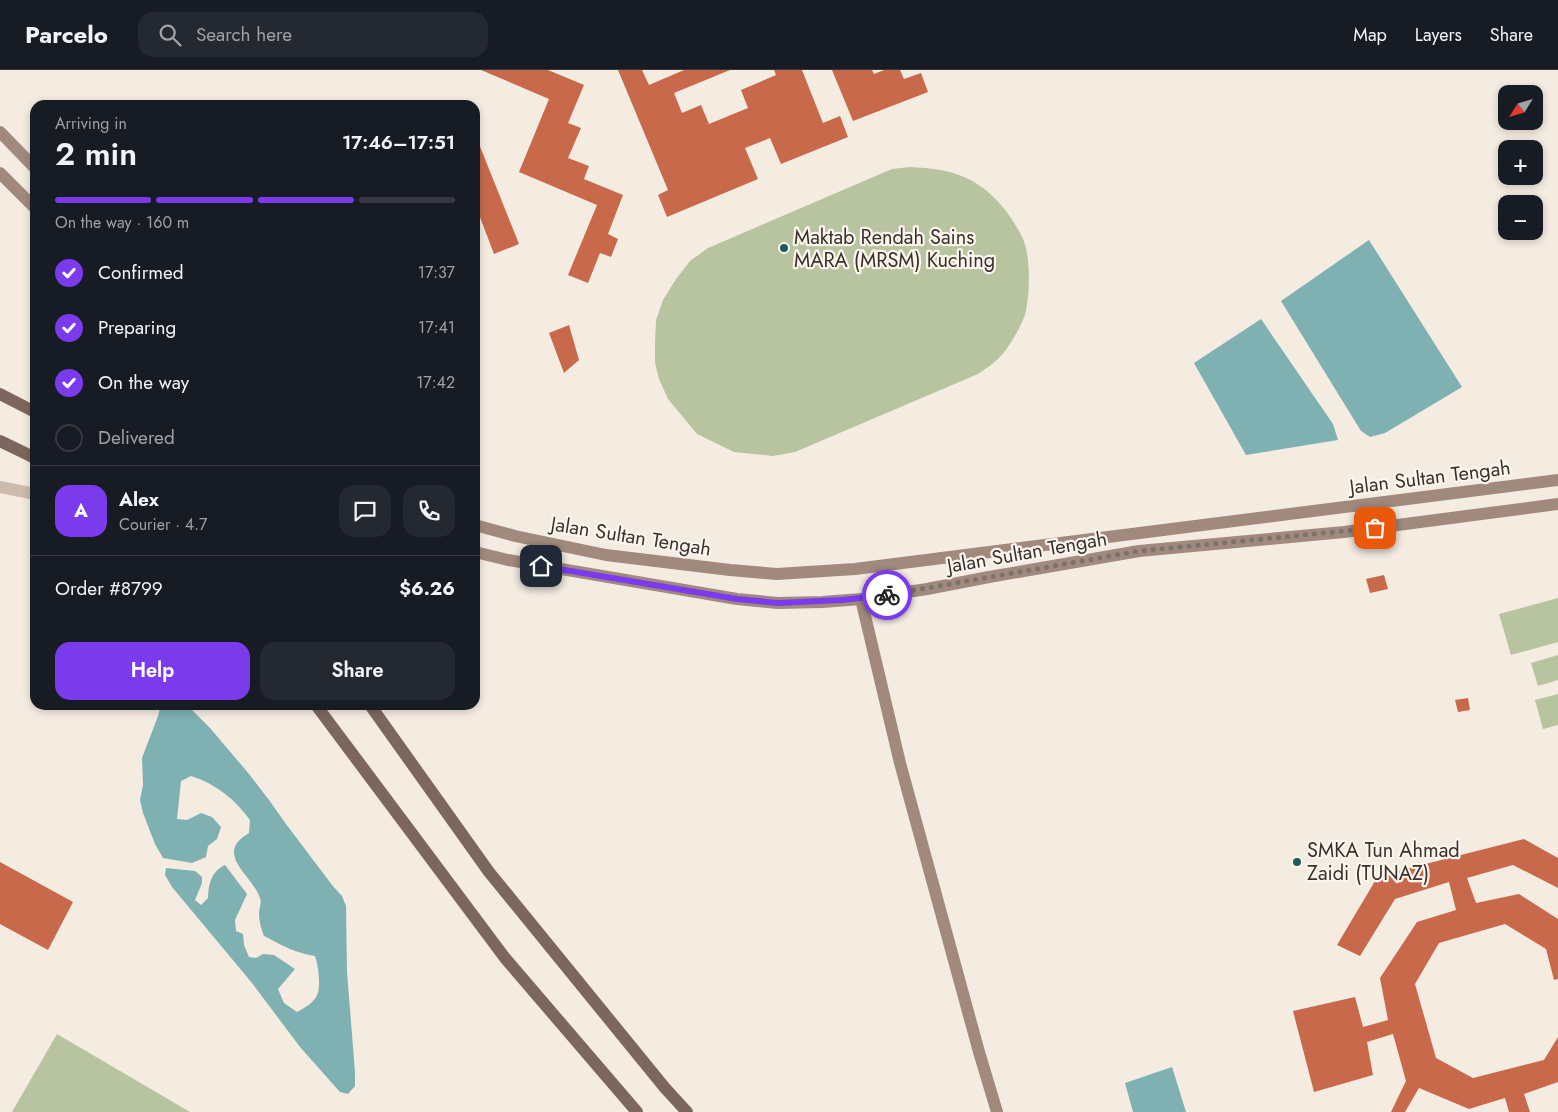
<!DOCTYPE html>
<html lang="en">
<head>
<meta charset="utf-8">
<style>
  :root { --surface:#171b24; --page:#242831; --text:#f1f3f6; --muted:#9ea1a6; --line:#363941; --accent:#7c3aed }
  body { margin:0; font-family:Jost,sans-serif; background:var(--page); color:var(--text); height:100vh; display:flex; flex-direction:column; font-size:19px; white-space:nowrap }
  * { box-sizing:border-box; margin:0 }
  p { font-size:16px; color:var(--muted) }
  .icon { flex:none; width:28px; height:28px; fill:none; stroke:currentColor; stroke-width:2; stroke-linecap:round; stroke-linejoin:round }
  .map { position:relative; flex:1; overflow:hidden }
  .details { position:absolute; left:30px; top:30px; width:450px; height:610px; display:flex; flex-direction:column; background:var(--surface); border-radius:15px; box-shadow:0 2px 8px #0003 }
  .details>* { flex:none }
  .needle { width:32px; rotate:233deg }
  .fabs { position:absolute; left:1498px; top:15px; display:grid; gap:10px }
  .fabs a { display:grid; place-items:center; width:45px; height:45px; border-radius:10px; background:var(--surface); box-shadow:0 2px 8px #0003; font-size:25px }
  .pin { position:absolute; display:grid; place-items:center; width:42px; height:42px; color:#fff; margin:-21px; border-radius:10px; box-shadow:0 2px 8px #0006 }
  .courier { position:absolute; display:grid; place-items:center; width:50px; height:50px; margin:-25px; border:4px solid #7c3aed; border-radius:50%; background:#fff; color:#222; box-shadow:0 1px 6px #0007 }
  .headline em { font-style:normal; font-weight:600 }
  .headline div { display:flex; flex-direction:column-reverse }
  .headline { display:flex; align-items:center; justify-content:space-between; height:85px; padding:0 25px }
  h1 { font-size:32px; font-weight:600; line-height:38px }
  .bar { display:grid; grid-template-columns:repeat(4,1fr); gap:8px 5px; align-content:center; height:60px; padding:0 25px }
  .bar i { height:6px; border-radius:4px; background:var(--line) }
  .bar .active { background:var(--accent) }
  .bar p { grid-column:span 4 }
  .line { display:flex; align-items:center; gap:12px; padding:0 25px; border-top:1px solid var(--line) }
  .line div { flex:1 }
  .round { display:grid; place-items:center; flex:none; width:52px; height:52px; border-radius:15px; background:var(--page) }
  ol { padding:0 25px; list-style:none }
  li { display:flex; align-items:center; gap:15px; height:55px }
  li p { margin-inline-start:auto }
  li .icon { padding:5px; border-radius:50%; background:var(--accent); color:#fff; stroke-width:4 }
  li:last-child { color:var(--muted) }
  li i { width:28px; height:28px; border:2px solid var(--line); border-radius:50% }
  .cta { display:flex; gap:10px; margin-top:auto; padding:10px 25px }
  .cta a { flex:1; height:58px; border-radius:15px; background:var(--accent); color:#fff; font-size:20px; font-weight:600; line-height:58px; text-align:center }
  .cta a+a { background:var(--page); color:var(--text) }
  header { display:flex; align-items:center; gap:30px; box-sizing:border-box; height:70px; padding:0 25px; background:var(--surface); border-bottom:1px solid var(--line) }
  header strong { font-size:24px }
  nav { display:flex; gap:28px; margin-inline-start:auto; font-size:18px }
  .search { width:350px; height:45px; background:var(--page); display:flex; align-items:center; gap:12px; box-sizing:border-box; padding:0 18px; border-radius:15px; color:var(--muted); font-size:19px }
  .map>svg:first-child { display:block }
</style>
</head>
<body>
<header>
<strong>Parcelo</strong>
<div class="search"><svg class="icon" aria-label="search" viewBox="0 0 24 24"><circle cx="10" cy="10" r="6"/><path d="M15 15l6 6"/></svg>Search here</div>
<nav><a>Map</a><a>Layers</a><a>Share</a></nav>
</header>
<div class="map">
<svg width="1558" height="1042" viewBox="0 0 1558 1042">
  <rect width="100%" height="100%" fill="#f4ebe1"/>
  <g fill="#b8c4a0">
    <path d="M 910,97 C 926,98 941,99 956,104 C 986,113 1010,141 1023,169 C 1031,187 1030,226 1025,245 C 1020,258 1009,278 999,288 C 993,294 985,299 978,304 L 795,382 L 773,386 L 734,382 L 697,364 L 668,329 L 659,309 L 655,293 L 655,272 L 656,250 L 663,230 L 676,209 L 690,191 L 708,178 L 892,99 Z"/>
    <path d="M 1558,528 L 1558,572 L 1511,585 L 1499,544 Z"/>
    <path d="M 1558,585 L 1558,610 L 1538,616 L 1531,593 Z"/>
    <path d="M 1558,624 L 1558,655 L 1543,659 L 1535,630 Z"/>
    <path d="M 57,964 L 190,1042 L 12,1042 Z"/>
  </g>
  <g fill="#7fb0b2">
    <path d="M 1369,170 L 1462,317 L 1385,363 L 1370,367 L 1361,361 L 1281,231 Z"/>
    <path d="M 1261,249 L 1333,354 L 1338,370 L 1246,385 L 1194,293 Z"/>
    <path d="M 161,635 L 187,635 L 210,658 L 249,704 L 269,730 L 286,754 L 332,815 L 342,826 L 346,836 L 347,902 L 355,1002 L 355,1016 L 348,1024 L 340,1022 L 300,977 L 252,913 L 172,817 L 165,805 L 166,798 L 195,801 L 202,807 L 202,813 L 195,830 L 201,835 L 208,828 C 209,813 211,802 225,795 L 247,824 L 235,850 L 236,861 L 243,864 L 244,875 L 249,887 L 256,888 L 263,884 L 274,885 L 295,899 L 278,919 L 284,933 L 297,942 C 304,938 312,934 316,927 C 322,919 318,894 315,886 C 292,882 284,876 264,866 C 261,859 259,851 259,843 C 259,838 262,833 260,828 C 252,804 213,784 249,763 L 250,750 C 235,729 216,714 191,706 L 181,711 L 177,749 L 187,750 L 201,743 L 212,747 L 221,757 L 217,769 L 208,776 L 206,787 L 192,793 L 163,788 L 155,774 L 143,743 L 140,730 L 143,715 L 142,688 L 158,646 Z"/>
    <path d="M 1172,997 L 1186,1042 L 1133,1042 L 1125,1013 Z"/>
  </g>
  <g fill="#c8694b">
    <path d="M 481,0 L 548,0 L 584,15 L 568,53 L 581,58 L 568,88 L 589,96 L 584,109 L 623,125 L 608,164 L 618,169 L 611,187 L 600,183 L 588,213 L 568,205 L 597,135 L 519,102 L 549,29 Z"/>
    <path d="M 618,0 L 642,0 L 649,15 L 684,0 L 730,0 L 674,23 L 682,43 L 701,35 L 709,54 L 748,38 L 741,20 L 776,5 L 774,0 L 802,0 L 823,53 L 840,46 L 848,67 L 781,94 L 770,68 L 745,78 L 758,109 L 667,147 L 658,125 L 668,120 Z"/>
    <path d="M 832,0 L 872,0 L 874,4 L 884,0 L 900,0 L 904,9 L 921,3 L 928,22 L 853,51 Z"/>
    <path d="M 475,64 L 519,174 L 494,184 L 475,134 Z"/>
    <path d="M 569,255 L 579,290 L 564,303 L 549,263 Z"/>
    <path d="M 1384,505 L 1388,519 L 1370,523 L 1366,509 Z"/>
    <path d="M 1468,628 L 1470,640 L 1458,642 L 1455,630 Z"/>
    <path d="M 1524,769 L 1558,788 L 1558,818 L 1513,795 L 1467,808 L 1476,833 L 1519,824 L 1558,849 L 1558,909 L 1554,910 L 1546,879 L 1505,854 L 1439,873 L 1415,914 L 1436,988 L 1473,1008 L 1544,990 L 1558,967 L 1558,1012 L 1524,1024 L 1530,1042 L 1509,1042 L 1505,1028 L 1469,1039 L 1419,1018 L 1405,1042 L 1391,1042 L 1406,1011 L 1393,964 L 1367,972 L 1373,1005 L 1314,1022 L 1293,941 L 1355,927 L 1363,957 L 1388,950 L 1380,908 L 1417,852 L 1456,840 L 1449,812 L 1395,829 L 1360,886 L 1337,875 L 1378,806 Z"/>
    <path d="M 0,792 L 73,832 L 48,880 L 0,854 Z"/>
  </g>
  <g fill="none" stroke-linecap="round" stroke-linejoin="round">
    <path stroke="#cdbbac" stroke-width="12" d="M 0,417 L 35,424"/>
    <g stroke="#a18a7d" stroke-width="12">
      <path d="M 0,62 L 35,98"/>
      <path d="M 0,103 L 35,138"/>
      <path d="M 475,455 L 515,466 L 606,485 L 730,500 L 777,504 L 855,499 L 1558,410"/>
      <path d="M 475,482 L 508,490 L 737,529 L 778,533 L 822,532 L 861,529 L 927,519 L 989,507 L 1139,481 L 1344,462 L 1558,434"/>
      <path d="M 861,529 L 900,693 L 979,982 L 997,1042"/>
    </g>
    <g stroke="#7d675c" stroke-width="12">
      <path d="M 0,324 L 35,342"/>
      <path d="M 0,371 L 35,388"/>
      <path d="M 316,635 L 505,888 L 637,1042"/>
      <path d="M 370,635 L 489,802 L 665,1018 L 687,1042"/>
    </g>
  </g>
  <g fill="none" stroke-linecap="round" stroke-linejoin="round">
    <path stroke="#7c716b" stroke-width="5" stroke-dasharray="0 9" d="M 887,525 L 1139,481 L 1375,458"/>
    <path stroke="#7c3aed" stroke-width="6" d="M 541,496 L 737,529 L 778,533 L 842,530 L 887,525"/>
  </g>
  <g fill="#1f5a5e" stroke="#fbf5ee" stroke-width="2">
    <circle cx="784" cy="178" r="5"/>
    <circle cx="1297" cy="792" r="5"/>
  </g>
  <g text-anchor="middle" stroke-width="4.5" stroke-linejoin="round" paint-order="stroke">
    <g font-size="20" fill="#3b302b" stroke="#fbf5ee" text-anchor="start">
      <text x="794" y="174">Maktab Rendah Sains<tspan x="794" dy="23">MARA (MRSM) Kuching</tspan></text>
      <text x="1307" y="787">SMKA Tun Ahmad<tspan x="1307" dy="23">Zaidi (TUNAZ)</tspan></text>
    </g>
    <g font-size="20" fill="#3b302b" stroke="#fbf5ee">
      <text transform="translate(1430 407) rotate(-7)" y="7">Jalan Sultan Tengah</text>
      <text transform="translate(631 466) rotate(9)" y="7">Jalan Sultan Tengah</text>
      <text transform="translate(1027 482) rotate(-10)" y="7">Jalan Sultan Tengah</text>
    </g>
  </g>
</svg>
<div class="fabs">
<a><svg class="needle" viewBox="-14 -14 28 28"><path d="M0-13l5 13h-10z" fill="#e53935"/><path d="M0 13l5-13h-10z" fill="#9ea1a6"/></svg></a>
<a>+</a>
<a>−</a>
</div>
<div class="pin" style="left:1375px;top:458px;background:#ea580c"><svg class="icon" aria-label="bag" viewBox="0 0 24 24"><path d="M5 8h14l-1 12H6zM9 8a3 3 0 0 1 6 0"/></svg></div>
<div class="pin" style="left:541px;top:496px;background:#1f2937"><svg class="icon" aria-label="home" viewBox="0 0 24 24"><path d="M3 11l9-7 9 7M6 9v11h12V9"/></svg></div>
<div class="courier" style="left:887px;top:525px"><svg class="icon" aria-label="bike" viewBox="0 0 24 24"><circle cx="6" cy="16" r="4"/><circle cx="18" cy="16" r="4"/><path d="M6 16l4-8h5l3 8M10 8l3 8H6M13 5h3"/></svg></div>
<section class="details">
<div class="headline"><div><h1>2 min</h1><p>Arriving in</p></div><em>17:46–17:51</em></div>
<div class="bar"><i class="active"></i><i class="active"></i><i class="active"></i><i></i><p>On the way · 160 m</p></div>
<ol>
<li><svg class="icon" aria-label="check" viewBox="0 0 24 24"><path d="M5 12l5 5 9-10"/></svg>Confirmed<p>17:37</p></li>
<li><svg class="icon" aria-label="check" viewBox="0 0 24 24"><path d="M5 12l5 5 9-10"/></svg>Preparing<p>17:41</p></li>
<li><svg class="icon" aria-label="check" viewBox="0 0 24 24"><path d="M5 12l5 5 9-10"/></svg>On the way<p>17:42</p></li>
<li><i></i>Delivered</li>
</ol>
<div class="line" style="height:90px"><b class="round" style="background:var(--accent);color:#fff">A</b><div><b>Alex</b><p>Courier · 4.7</p></div><a class="round"><svg class="icon" aria-label="chat" viewBox="0 0 24 24"><path d="M4 5h16v11H9l-5 4z"/></svg></a><a class="round"><svg class="icon" aria-label="phone" viewBox="0 0 24 24"><path d="M5 4h4l2 5-3 2q2 4 5 5l2-3 5 2v4C11 20 4 13 5 4z"/></svg></a></div>
<div class="line" style="height:65px"><div>Order #8799</div><b>$6.26</b></div>
<div class="cta"><a>Help</a><a>Share</a></div>
</section>
</div>
</body>
</html>
